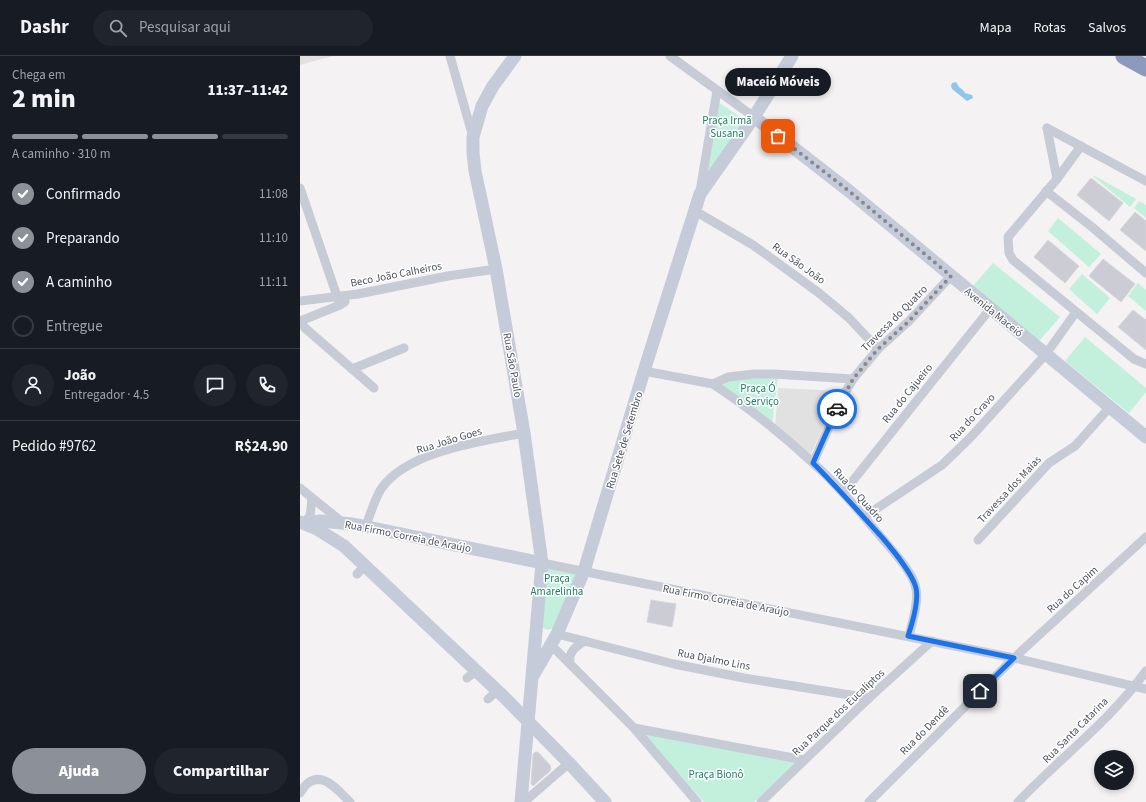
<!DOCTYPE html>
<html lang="pt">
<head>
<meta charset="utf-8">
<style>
  :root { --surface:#171b24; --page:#20242c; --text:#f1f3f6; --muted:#9ea1a6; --line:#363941; --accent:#8c9099 }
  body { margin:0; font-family:"Source Sans 3",sans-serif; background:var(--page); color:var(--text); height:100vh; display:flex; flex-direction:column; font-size:15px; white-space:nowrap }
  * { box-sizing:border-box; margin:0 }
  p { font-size:13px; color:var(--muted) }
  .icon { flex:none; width:22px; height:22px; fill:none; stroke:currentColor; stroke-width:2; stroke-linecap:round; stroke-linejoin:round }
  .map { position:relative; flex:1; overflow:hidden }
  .details { display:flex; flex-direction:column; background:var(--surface); width:300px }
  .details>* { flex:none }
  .tools { position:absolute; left:794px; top:694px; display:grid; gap:8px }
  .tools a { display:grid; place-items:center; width:40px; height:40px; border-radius:50%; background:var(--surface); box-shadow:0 2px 6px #0003; font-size:20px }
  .pin { position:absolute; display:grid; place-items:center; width:34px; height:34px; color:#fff; margin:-17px; border-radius:8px; box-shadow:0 2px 6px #0006 }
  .courier { position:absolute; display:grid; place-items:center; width:40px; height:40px; margin:-20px; border:3px solid #1a73e8; border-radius:50%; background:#fff; color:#222; box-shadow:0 1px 5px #0007 }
  .bubble { position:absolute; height:28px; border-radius:14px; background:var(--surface); box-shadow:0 2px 6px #0003; font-size:13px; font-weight:800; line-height:28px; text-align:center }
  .overview em { font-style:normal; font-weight:800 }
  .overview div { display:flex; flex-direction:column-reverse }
  .overview { display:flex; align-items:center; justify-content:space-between; height:68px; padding:0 12px }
  h1 { font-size:26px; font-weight:800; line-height:30px }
  .bar { display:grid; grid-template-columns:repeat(4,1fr); gap:6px 4px; align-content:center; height:48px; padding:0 12px }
  .bar i { height:5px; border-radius:3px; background:var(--line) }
  .bar .active { background:var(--accent) }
  .bar p { grid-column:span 4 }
  .line { display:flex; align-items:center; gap:10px; padding:0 12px; border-top:1px solid var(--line) }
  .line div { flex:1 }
  .round { display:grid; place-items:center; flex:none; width:42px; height:42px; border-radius:21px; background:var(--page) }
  ol { padding:0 12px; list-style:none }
  li { display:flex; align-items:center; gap:12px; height:44px }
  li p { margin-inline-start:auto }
  li .icon { padding:4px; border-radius:50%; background:var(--accent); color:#fff; stroke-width:4 }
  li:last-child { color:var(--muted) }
  li i { width:22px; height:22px; border:2px solid var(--line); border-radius:50% }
  .button { display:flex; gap:8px; margin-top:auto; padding:8px 12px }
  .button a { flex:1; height:46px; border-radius:24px; background:var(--accent); color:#fff; font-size:16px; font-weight:800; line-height:46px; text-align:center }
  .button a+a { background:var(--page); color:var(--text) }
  header { display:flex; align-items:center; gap:24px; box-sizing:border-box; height:56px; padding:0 20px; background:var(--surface); border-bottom:1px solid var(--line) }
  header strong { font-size:19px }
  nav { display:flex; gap:22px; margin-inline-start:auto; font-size:14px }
  .search { width:280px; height:36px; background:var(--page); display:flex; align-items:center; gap:10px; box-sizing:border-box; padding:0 14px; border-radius:22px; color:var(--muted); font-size:15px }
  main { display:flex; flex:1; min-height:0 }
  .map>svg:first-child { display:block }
</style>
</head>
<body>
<header>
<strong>Dashr</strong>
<div class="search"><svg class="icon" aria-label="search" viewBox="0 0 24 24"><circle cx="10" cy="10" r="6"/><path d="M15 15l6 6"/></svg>Pesquisar aqui</div>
<nav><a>Mapa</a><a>Rotas</a><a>Salvos</a></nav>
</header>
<main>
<section class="details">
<div class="overview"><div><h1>2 min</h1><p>Chega em</p></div><em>11:37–11:42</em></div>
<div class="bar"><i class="active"></i><i class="active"></i><i class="active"></i><i></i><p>A caminho · 310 m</p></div>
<ol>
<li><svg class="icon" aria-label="check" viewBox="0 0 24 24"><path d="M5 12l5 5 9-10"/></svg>Confirmado<p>11:08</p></li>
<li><svg class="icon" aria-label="check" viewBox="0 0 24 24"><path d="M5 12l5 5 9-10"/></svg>Preparando<p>11:10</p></li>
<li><svg class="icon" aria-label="check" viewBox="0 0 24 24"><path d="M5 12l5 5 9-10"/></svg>A caminho<p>11:11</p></li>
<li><i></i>Entregue</li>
</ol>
<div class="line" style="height:72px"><a class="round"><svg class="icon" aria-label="person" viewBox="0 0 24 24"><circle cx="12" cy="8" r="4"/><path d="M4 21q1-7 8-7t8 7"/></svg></a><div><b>João</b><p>Entregador · 4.5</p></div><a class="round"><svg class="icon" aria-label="chat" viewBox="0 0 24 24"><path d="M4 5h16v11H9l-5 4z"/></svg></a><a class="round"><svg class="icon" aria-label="phone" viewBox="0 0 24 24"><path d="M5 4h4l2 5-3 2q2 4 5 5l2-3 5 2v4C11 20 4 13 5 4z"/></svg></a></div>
<div class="line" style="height:52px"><div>Pedido #9762</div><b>R$24.90</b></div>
<div class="button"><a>Ajuda</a><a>Compartilhar</a></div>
</section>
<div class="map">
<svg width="846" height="746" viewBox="0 0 846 746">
  <rect width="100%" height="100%" fill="#f4f2f2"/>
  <g fill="#e2e1e1">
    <path d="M 0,0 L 33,0 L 0,9 Z"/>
    <path d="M 478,332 L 540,335 L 510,400 L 475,372 Z"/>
  </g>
  <g fill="#c3efdd">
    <path d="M 418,46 L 446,65 L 405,123 Z"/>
    <path d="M 793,120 L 795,120 L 836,143 L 830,151 Z"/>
    <path d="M 839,145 L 846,149 L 846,162 L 834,152 Z"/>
    <path d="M 758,162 L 801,198 L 789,211 L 748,175 Z"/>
    <path d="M 693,207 L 760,261 L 739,285 L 672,231 Z"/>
    <path d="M 782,218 L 810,242 L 797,258 L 769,233 Z"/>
    <path d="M 838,227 L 846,234 L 846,255 L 828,240 Z"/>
    <path d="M 785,281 L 846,332 L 846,336 L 829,357 L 765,305 Z"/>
    <path d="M 478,321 L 472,368 L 418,329 L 425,324 Z"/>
    <path d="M 244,510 L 279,517 L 254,572 L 247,574 L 242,571 Z"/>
    <path d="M 340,675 L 496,707 L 454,746 L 404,746 Z"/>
  </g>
  <path fill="#92c5ea" d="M 656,26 L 659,31 L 663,34 L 665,37 L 672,39 L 673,42 L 667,45 L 652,33 L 651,30 L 652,27 Z"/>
  <g fill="#cccdd4" stroke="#d6d7dd">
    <path d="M 791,122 L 823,147 L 809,165 L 777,139 Z"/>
    <path d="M 835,156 L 846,165 L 846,195 L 820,174 Z"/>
    <path d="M 748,184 L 779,210 L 765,227 L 734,201 Z"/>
    <path d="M 803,203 L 835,228 L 821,246 L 789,220 Z"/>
    <path d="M 833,254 L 846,264 L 846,294 L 818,271 Z"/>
    <path d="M 351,544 L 376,548 L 372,571 L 347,566 Z"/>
    <path d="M 235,696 L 238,696 L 250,709 L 251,713 L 250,715 L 233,730 L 231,728 L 233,698 Z"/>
  </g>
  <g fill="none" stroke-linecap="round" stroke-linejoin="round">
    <g stroke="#c6cbd6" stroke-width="9">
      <path d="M 150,0 L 173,81"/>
      <path d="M 370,0 L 454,61"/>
      <path d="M 747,72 L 846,125"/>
      <path d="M 747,72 L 757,123"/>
      <path d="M 781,90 L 757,123 L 708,181 L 709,197 L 713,204 L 834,303 L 846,308"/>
      <path d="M 0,132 L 40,249"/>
      <path d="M 400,135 L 417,35"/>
      <path d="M 746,135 L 792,171 L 846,217"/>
      <path d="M 395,155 L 453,189 L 519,237 L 549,262 L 578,293"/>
      <path d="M 0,245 L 58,238 L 148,220 L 196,213"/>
      <path d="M 0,265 L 5,272 L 74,332"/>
      <path d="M 0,265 L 40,249 L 45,246"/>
      <path d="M 52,313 L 104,292"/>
      <path d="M 344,315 L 413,328 L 428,321 L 454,318 L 474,318 L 553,323"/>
      <path d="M 413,328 C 448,351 482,378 513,407 C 538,429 559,455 581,481 C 591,493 614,517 616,533 C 619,546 612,567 609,580"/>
      <path d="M 513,407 L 541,344 L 553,323 L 578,293 L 608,266 L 651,220"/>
      <path d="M 0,432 L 42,466"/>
      <path d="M 543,437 L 690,253"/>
      <path d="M 564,461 L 642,409 L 670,382 L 746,298 L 776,256"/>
      <path d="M 4,467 L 10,460 L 12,443"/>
      <path d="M 66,470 C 70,458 74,445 81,433 C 107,395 182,385 224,377"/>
      <path d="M 678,484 L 749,407 L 775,390 L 810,351"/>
      <path d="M 242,507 L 714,602 L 846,633"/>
      <path d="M 57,518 L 66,509"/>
      <path d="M 257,578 L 374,608 L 444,622 L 569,642"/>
      <path d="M 251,589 L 334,672 L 397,746"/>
      <path d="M 270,608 C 268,596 275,591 285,585"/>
      <path d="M 167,622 L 176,615"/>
      <path d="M 188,643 L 197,635"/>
      <path d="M 334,672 L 504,704"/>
      <path d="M 0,737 C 2,734 5,729 8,727 C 24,715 39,736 50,746"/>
      <path d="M 224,746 L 269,707"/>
      <path d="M 461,746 L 569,642 L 632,585"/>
      <path d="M 569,746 L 714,602 L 846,481"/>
      <path d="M 718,746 C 760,702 810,665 846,615"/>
    </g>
    <g stroke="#c6cbd9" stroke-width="13">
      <path d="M 215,0 L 193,30 L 182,50 L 173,81 L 173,97 L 175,115 L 196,213 L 224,377 L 242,507 L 221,746"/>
      <path d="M 454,61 L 549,135 L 846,381"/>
      <path d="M 0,466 L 17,473 L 44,490 L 204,641 L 269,707 L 305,746"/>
      <path d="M 4,467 L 20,465 L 53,468 L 242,507"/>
      <path d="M 234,618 L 257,578 L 284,515 L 344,315 L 400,138 L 454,61 L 492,0"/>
    </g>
    <path stroke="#8c9abe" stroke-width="17" d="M 824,0 L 846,12"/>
  </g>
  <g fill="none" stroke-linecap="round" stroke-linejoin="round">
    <path stroke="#868992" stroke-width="4" stroke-dasharray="0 7.2" d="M 478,80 L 549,135 L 651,220 L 608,266 L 578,293 L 553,323 L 537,353"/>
    <path stroke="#1a73e8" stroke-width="5" d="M 537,353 L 513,407 C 536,430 558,455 580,479 C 591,492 612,516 616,532 C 619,545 612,568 608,580 L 714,602 L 680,635"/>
  </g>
  <g text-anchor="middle" stroke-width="3" stroke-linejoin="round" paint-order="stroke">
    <g font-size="11" fill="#1b8062" stroke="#fff">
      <text x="427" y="68">Praça Irmã<tspan x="427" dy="13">Susana</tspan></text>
      <text x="458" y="336">Praça Ó<tspan x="458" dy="13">o Serviço</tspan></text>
      <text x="257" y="526">Praça<tspan x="257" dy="13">Amarelinha</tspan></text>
      <text x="416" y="722">Praça Bionô</text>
    </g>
    <g font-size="11" fill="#4a515f" stroke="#fff">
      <text transform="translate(499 207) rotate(36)" y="4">Rua São João</text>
      <text transform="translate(96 218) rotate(-11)" y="4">Beco João Calheiros</text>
      <text transform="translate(694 256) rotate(39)" y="4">Avenida Maceió</text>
      <text transform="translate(594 262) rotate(-45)" y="4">Travessa do Quatro</text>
      <text transform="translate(213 309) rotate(80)" y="4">Rua São Paulo</text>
      <text transform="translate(607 337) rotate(-51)" y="4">Rua do Cajueiro</text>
      <text transform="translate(672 361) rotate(-47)" y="4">Rua do Cravo</text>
      <text transform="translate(149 384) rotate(-17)" y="4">Rua João Goes</text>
      <text transform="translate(324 384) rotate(-73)" y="4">Rua Sete de Setembro</text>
      <text transform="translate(709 433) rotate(-47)" y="4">Travessa dos Maias</text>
      <text transform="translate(559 439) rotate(48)" y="4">Rua do Quadro</text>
      <text transform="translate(108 480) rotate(11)" y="4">Rua Firmo Correia de Araújo</text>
      <text transform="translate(772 533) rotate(-42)" y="4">Rua do Capim</text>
      <text transform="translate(426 544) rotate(11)" y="4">Rua Firmo Correia de Araújo</text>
      <text transform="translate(414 603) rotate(11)" y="4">Rua Djalmo Lins</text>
      <text transform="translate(538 656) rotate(-43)" y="4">Rua Parque dos Eucaliptos</text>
      <text transform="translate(624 674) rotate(-45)" y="4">Rua do Dendê</text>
      <text transform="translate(775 674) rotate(-45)" y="4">Rua Santa Catarina</text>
    </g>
  </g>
</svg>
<div class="tools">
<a><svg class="icon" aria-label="layers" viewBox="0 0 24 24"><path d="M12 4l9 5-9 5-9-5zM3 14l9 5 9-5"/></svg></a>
</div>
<div class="pin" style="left:478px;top:80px;background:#ea580c"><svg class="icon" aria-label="bag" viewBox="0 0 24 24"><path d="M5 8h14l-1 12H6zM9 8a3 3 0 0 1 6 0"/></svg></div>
<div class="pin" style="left:680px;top:635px;background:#1f2937"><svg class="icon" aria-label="home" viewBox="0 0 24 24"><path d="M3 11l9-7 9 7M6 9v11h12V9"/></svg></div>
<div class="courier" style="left:537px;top:353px"><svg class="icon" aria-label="car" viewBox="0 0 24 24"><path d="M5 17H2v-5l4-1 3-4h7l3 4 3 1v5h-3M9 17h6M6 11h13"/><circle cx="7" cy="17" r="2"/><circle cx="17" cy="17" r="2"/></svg></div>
<div class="bubble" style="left:425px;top:12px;width:106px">Maceió Móveis</div>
</div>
</main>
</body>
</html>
